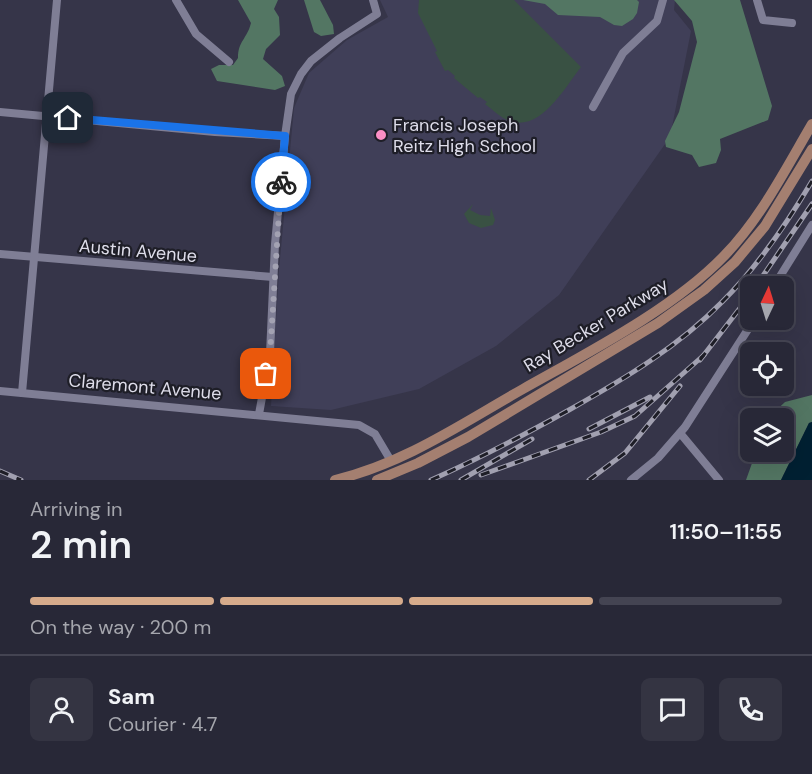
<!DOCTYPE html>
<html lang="en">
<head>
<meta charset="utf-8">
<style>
  :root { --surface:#282837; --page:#343442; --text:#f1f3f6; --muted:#a5a6ad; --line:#444452; --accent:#d6ab8b }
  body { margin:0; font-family:"DM Sans",sans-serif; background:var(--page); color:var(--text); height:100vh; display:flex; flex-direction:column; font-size:22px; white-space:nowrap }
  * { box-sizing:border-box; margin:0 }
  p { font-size:20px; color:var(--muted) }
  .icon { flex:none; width:33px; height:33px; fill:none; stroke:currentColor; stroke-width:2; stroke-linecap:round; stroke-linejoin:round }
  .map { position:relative; height:480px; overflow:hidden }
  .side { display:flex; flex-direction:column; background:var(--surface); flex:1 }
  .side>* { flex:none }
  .needle { width:39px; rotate:4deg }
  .tools { position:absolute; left:740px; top:276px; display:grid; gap:12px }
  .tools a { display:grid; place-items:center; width:54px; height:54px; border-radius:9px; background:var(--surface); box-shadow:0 6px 24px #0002,0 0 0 2px var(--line); font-size:30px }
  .pin { position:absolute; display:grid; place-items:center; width:51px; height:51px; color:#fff; margin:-26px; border-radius:12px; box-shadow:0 3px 9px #0006 }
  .courier { position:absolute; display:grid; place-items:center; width:60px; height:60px; margin:-30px; border:4px solid #1a73e8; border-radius:50%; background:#fff; color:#222; box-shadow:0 2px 8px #0007 }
  .overview em { font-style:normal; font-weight:600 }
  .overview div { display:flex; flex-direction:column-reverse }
  .overview { display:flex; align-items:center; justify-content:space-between; height:102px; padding:0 30px }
  h1 { font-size:39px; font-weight:600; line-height:45px }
  .bar { display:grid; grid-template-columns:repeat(4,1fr); gap:9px 6px; align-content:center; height:72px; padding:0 30px }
  .bar i { height:8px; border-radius:4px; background:var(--line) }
  .bar .current { background:var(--accent) }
  .bar p { grid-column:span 4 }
  .line { display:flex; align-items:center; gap:15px; padding:0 30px; border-top:2px solid var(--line) }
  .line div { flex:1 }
  .round { display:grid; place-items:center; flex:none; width:63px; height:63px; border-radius:9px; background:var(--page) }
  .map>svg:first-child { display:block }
</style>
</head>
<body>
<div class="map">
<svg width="812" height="480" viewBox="0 0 812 480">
  <rect width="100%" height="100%" fill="#363549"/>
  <path fill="#403f58" d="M 380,0 L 675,0 L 674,10 L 691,31 L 670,137 L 559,295 L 496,346 L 419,389 L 331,410 L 271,406 L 279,270 L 294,108 L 309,73 L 347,40 L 388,17 Z"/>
  <g fill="#395143">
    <path d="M 419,0 L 514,0 L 581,67 C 565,87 543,129 512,122 C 502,119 493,110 485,104 L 487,102 L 480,97 L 478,98 L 454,78 L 455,76 L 448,70 L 445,71 L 435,52 L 437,51 L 418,13 Z"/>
    <path d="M 473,204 L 470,210 L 480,215 L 490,216 L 491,208 L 495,220 L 493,225 L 481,228 L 469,223 L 464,214 Z"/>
  </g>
  <g fill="#537663">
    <path d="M 238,0 L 278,0 L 274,9 L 279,17 L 280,35 L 266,49 L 263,59 L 282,76 L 285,86 L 275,90 L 217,81 L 211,69 L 219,65 L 233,65 L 238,58 C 238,41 247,39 251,23 Z"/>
    <path d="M 304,0 L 320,0 L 333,25 L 334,34 L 321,36 L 314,32 Z"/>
    <path d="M 523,0 L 637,0 L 639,2 L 637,13 L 633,19 L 622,26 L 614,25 L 600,17 L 558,15 L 545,4 Z"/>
    <path d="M 674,0 L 740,0 L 772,106 L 768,120 L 720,139 L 721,150 L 716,163 L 699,167 L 692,155 L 666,147 L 665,141 L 679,112 L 697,42 L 692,21 Z"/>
    <path d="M 812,395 L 812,422 L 809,423 L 781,480 L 746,480 L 756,452 L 783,452 L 783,418 L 768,418 L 785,402 Z"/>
  </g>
  <path fill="#002032" d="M 812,422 L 812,480 L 781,480 L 809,423 Z"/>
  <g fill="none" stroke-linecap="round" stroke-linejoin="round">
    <g stroke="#7f7e95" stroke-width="8">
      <path d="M 176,0 L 196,34 L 229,62"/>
      <path d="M 757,0 L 763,20 L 792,23"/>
      <path d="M 593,107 L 623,53 L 657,21 L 663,0"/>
      <path d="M 0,112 L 215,132 L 285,136"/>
      <path d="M 0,254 L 273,277"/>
      <path d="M 774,286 L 812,225"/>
      <path d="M 0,391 L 359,425 L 375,434 L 391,461"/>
      <path d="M 22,393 L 57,0"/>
      <path d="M 259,414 L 270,354 L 275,244 L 285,136 L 291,94 L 301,74 L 311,61 L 340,38 L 377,14 L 373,0"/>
      <path d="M 680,433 L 719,480"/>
      <path d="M 631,480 L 658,458 L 685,427 L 754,320"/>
    </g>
    <g stroke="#a47f70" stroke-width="10">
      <path d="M 335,480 C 405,463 461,424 523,389 C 587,353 673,309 724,256 C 761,218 785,170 812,124"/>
      <path d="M 377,480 L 418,463 L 468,437 L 658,323 L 704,290 L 735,262 L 765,226 L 812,149"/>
    </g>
    <defs>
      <g id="rail">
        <path d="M 756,286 L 812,204"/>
        <path d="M 700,360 L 750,295"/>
        <path d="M 589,429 L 650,397"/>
        <path d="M 0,471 L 21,480"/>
        <path d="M 481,475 L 601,432 L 635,416 L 704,355"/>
        <path d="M 431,480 C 478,459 524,435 569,410 C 624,379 678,347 722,302 C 758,266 786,225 812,181"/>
        <path d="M 461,480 L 532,439"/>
        <path d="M 589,480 L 625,453 L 680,386"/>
      </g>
    </defs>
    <use href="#rail" stroke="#a1a0b0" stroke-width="5"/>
    <use href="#rail" stroke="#1e1e27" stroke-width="3" stroke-dasharray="9" stroke-linecap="butt"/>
  </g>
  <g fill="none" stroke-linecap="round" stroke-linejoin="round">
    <path stroke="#a3a2b2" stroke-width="6" stroke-dasharray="0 10.8" d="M 266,374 L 270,354 L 281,182"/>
    <path stroke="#1a73e8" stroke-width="8" d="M 68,118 L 285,136 L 281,182"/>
  </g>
  <circle fill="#fb8fc5" stroke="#1e1e27" stroke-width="2" cx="381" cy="135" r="6"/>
  <g text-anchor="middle" stroke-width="4.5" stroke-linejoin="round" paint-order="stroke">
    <g font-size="18" fill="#deddea" stroke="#1e1e27" text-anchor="start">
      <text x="393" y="131">Francis Joseph<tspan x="393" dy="21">Reitz High School</tspan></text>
    </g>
    <g font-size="18" fill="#deddea" stroke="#1e1e27">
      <text transform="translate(138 251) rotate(5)" y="6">Austin Avenue</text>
      <text transform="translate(596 325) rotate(-31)" y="6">Ray Becker Parkway</text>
      <text transform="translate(145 387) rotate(5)" y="6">Claremont Avenue</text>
    </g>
  </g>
</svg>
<div class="tools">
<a><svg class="needle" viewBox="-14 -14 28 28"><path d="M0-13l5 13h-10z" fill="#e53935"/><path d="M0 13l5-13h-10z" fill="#a5a6ad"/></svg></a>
<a><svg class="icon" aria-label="locate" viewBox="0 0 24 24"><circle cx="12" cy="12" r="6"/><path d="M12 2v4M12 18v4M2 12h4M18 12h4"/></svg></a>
<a><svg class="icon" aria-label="layers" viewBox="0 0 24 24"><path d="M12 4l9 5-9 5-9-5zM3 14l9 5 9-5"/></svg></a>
</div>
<div class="pin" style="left:266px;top:374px;background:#ea580c"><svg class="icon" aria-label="bag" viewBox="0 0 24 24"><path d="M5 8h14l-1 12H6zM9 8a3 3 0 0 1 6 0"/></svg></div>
<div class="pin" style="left:68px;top:118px;background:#1f2937"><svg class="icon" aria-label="home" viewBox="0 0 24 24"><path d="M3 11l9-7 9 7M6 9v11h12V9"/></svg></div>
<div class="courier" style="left:281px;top:182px"><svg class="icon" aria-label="bike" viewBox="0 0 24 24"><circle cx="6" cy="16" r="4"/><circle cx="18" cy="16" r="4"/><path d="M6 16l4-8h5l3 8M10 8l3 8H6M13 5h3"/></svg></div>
</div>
<section class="side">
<div class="overview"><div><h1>2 min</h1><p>Arriving in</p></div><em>11:50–11:55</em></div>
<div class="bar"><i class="current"></i><i class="current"></i><i class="current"></i><i></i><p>On the way · 200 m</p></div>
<div class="line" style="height:108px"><a class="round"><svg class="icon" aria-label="person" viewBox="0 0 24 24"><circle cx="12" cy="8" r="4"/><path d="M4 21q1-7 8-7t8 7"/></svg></a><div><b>Sam</b><p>Courier · 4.7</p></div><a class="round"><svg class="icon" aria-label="chat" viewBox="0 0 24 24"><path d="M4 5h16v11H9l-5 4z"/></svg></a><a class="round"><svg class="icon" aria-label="phone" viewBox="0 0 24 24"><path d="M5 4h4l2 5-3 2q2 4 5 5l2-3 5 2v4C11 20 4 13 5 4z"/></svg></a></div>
</section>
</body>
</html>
